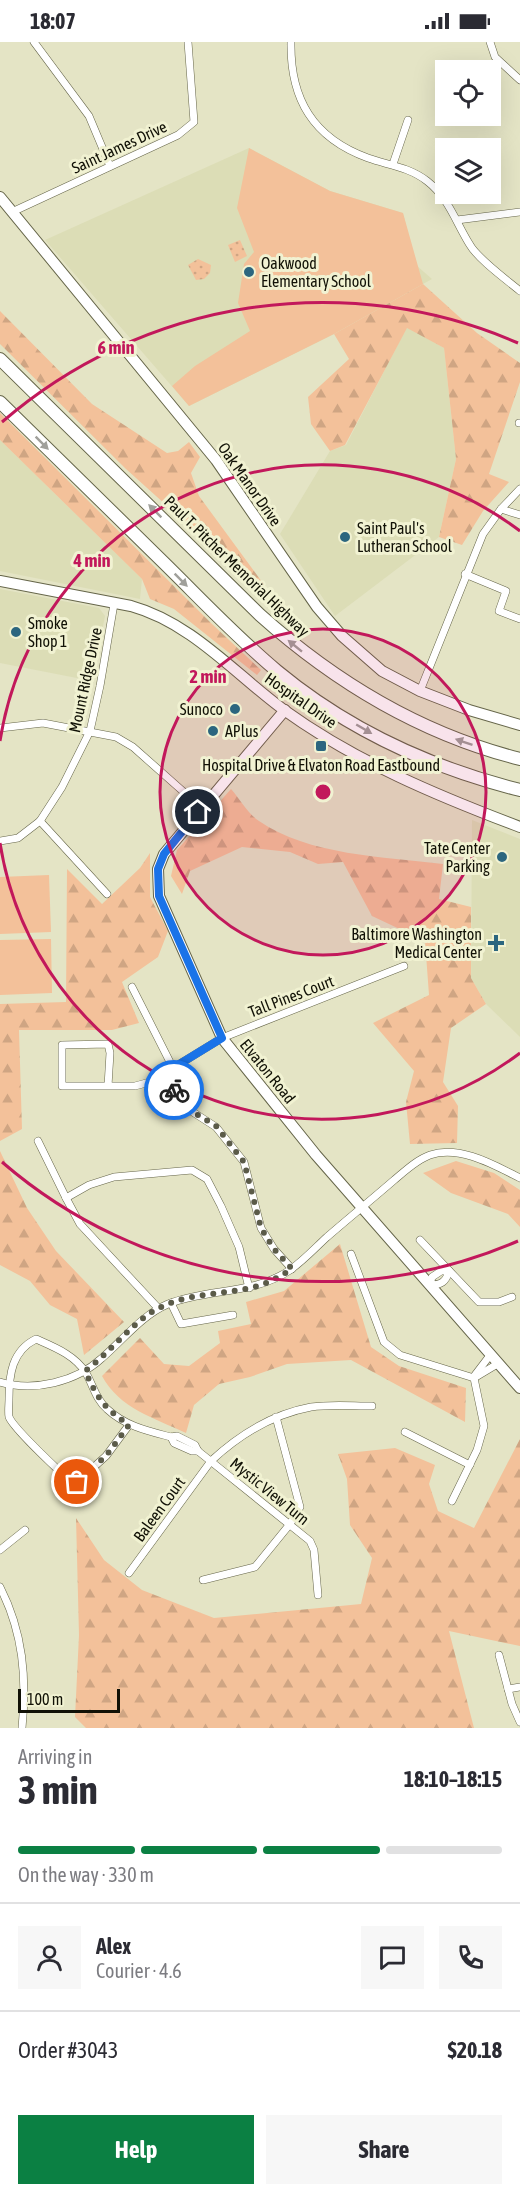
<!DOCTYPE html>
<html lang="en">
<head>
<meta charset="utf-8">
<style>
  :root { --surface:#fff; --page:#f7f7f7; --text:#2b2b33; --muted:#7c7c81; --line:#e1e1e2; --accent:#0b8043 }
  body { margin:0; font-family:"Asap Condensed",sans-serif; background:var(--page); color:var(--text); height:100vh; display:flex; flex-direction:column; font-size:22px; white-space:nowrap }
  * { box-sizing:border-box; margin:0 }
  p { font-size:20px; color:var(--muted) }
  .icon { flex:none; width:33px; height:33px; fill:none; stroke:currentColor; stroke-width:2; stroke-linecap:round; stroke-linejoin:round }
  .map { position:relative; height:1686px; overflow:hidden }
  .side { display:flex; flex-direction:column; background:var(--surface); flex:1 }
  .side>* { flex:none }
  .tools { position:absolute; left:435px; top:18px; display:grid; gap:12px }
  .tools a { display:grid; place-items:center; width:66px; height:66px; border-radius:0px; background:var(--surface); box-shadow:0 6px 24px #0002; font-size:30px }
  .scale { position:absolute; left:18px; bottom:15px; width:102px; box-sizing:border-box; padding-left:6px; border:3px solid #111106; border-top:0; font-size:16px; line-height:21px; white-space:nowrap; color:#111106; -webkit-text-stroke:4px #f1f2d2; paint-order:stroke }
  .pin { position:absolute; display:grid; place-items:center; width:51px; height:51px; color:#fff; margin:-26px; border:3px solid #fff; border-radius:50%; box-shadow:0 2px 6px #0007 }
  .courier { position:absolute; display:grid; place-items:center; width:60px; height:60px; margin:-30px; border:4px solid #1a73e8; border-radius:50%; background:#fff; color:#222; box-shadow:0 2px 8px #0007 }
  .summary em { font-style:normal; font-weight:700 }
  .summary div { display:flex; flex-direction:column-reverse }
  .summary { display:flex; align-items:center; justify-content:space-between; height:102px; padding:0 18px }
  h1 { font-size:39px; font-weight:700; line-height:45px }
  .bar { display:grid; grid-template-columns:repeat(4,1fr); gap:9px 6px; align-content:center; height:72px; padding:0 18px }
  .bar i { height:8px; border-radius:4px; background:var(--line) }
  .bar .current { background:var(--accent) }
  .bar p { grid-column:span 4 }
  .line { display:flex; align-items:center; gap:15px; padding:0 18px; border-top:2px solid var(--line) }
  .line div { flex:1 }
  .round { display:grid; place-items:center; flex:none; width:63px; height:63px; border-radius:0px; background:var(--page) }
  .action { display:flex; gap:12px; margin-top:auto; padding:12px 18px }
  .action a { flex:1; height:69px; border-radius:0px; background:var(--accent); color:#fff; font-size:24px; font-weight:700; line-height:69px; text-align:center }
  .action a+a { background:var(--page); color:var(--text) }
  .status { display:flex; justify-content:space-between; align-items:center; height:42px; padding:0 30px; background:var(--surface); direction:ltr }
  .status svg { height:16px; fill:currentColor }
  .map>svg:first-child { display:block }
</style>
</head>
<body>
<div class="status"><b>18:07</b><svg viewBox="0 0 49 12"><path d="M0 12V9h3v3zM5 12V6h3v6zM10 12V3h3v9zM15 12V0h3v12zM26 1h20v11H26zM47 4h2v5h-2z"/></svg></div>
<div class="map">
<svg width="520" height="1686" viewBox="0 0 520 1686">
  <defs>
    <pattern id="forest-firs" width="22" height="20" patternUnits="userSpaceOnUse" patternTransform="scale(1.5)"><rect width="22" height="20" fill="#f3c19a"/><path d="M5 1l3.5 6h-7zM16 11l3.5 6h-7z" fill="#cfa583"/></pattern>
    <pattern id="park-dots" width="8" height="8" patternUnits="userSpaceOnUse" patternTransform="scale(1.5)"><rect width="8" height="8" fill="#f3c19a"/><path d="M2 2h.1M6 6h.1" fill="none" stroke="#cfa583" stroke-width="1.8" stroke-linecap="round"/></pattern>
  </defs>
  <rect width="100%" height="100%" fill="#e4e4c5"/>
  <g fill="#dcddb6">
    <path d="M 249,106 L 330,149 L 403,171 L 416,223 L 432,237 L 334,292 L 189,364 L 45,198 Z"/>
    <path d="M 407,285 L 444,306 L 456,417 L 439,495 L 335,574 L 280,492 L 330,409 L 346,403 Z"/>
    <path d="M 0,398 L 142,537 L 140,557 L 0,529 Z"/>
    <path d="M 0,547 L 99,566 L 105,574 L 92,639 L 0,621 Z"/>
    <path d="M 472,778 L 520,797 L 520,995 L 486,962 L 471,936 Z"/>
  </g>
  <g fill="#f3c19a">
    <path d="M 249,106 L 330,149 L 403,171 L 423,242 L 334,292 L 189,364 L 172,344 L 195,324 L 250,289 L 238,261 L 244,222 L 254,210 L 237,166 Z"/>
    <path d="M 49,833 L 51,890 L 0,892 L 0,835 Z"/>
    <path d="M 51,897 L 52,951 L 0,953 L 0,898 Z"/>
  </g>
  <g fill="url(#forest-firs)">
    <path d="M 423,242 L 477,291 L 520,321 L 520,340 L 489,432 L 509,440 L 483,469 L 462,503 L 439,495 L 456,417 L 444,306 L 407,286 L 345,403 L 330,409 L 311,382 L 308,355 L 349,317 L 334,292 Z"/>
    <path d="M 0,269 L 92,362 L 167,411 L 178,409 L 189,400 L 200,415 L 191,431 L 199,454 L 273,555 L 266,563 L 196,490 L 126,427 L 0,302 Z"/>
    <path d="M 0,371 L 212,582 L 261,628 L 257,633 L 174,567 L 150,557 L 142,537 L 0,398 Z"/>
    <path d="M 231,747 C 240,757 248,772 259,779 C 308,813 384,815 443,822 L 439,857 L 471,865 L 471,936 L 486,962 L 451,986 L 443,1040 L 458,1064 L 457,1101 L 410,1102 L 406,1060 L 414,1029 L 373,981 L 429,953 L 425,899 L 372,874 L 343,820 L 318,822 L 290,810 L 242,805 L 190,829 L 182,852 L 171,834 L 177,808 Z"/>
    <path d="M 150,811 L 150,855 L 168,889 L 158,915 L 122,940 L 139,981 L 112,988 L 19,988 L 22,1087 L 0,1099 L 0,962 L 66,960 L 67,827 L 102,862 L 140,826 Z"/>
    <path d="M 0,1109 L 27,1166 L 56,1209 L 124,1280 L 84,1313 L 77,1277 L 50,1263 L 30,1239 L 0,1223 Z"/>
    <path d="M 456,1119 L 494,1131 L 520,1148 L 520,1185 L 508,1172 L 451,1151 L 423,1131 Z"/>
    <path d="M 340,1202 L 371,1305 L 399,1324 L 466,1346 L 465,1380 L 351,1318 L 287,1322 L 250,1335 L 219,1342 L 194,1363 L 186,1391 C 154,1376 119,1366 102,1334 L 140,1296 L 164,1322 L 189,1324 L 220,1301 L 218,1289 L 251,1282 L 246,1260 L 284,1249 Z"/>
    <path d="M 520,1397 L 520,1604 L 449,1589 L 474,1686 L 86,1686 L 75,1675 L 79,1593 L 76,1476 L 104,1518 L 142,1548 L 214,1576 L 361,1562 L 372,1516 L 350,1483 L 347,1437 L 338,1412 L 395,1406 L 435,1423 L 429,1442 L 438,1469 L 474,1486 Z"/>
  </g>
  <g fill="url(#park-dots)">
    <path d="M 240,198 L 247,214 L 235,220 L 228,203 Z"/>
    <path d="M 198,217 L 211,223 L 210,231 L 204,237 L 196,238 L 188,223 Z"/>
  </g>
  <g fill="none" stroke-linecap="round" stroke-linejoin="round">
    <defs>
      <g id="street">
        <path d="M 34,0 L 89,74 L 110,124"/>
        <path d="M 291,0 C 290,57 313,96 368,116 C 388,123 409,125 427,139 C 449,156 456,181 470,203 C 478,217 507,238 520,249"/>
        <path d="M 490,0 L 495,15 L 520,38"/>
        <path d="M 393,122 L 408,78"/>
        <path d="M 12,170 L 178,93 L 194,80 L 188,0"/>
        <path d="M 457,178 L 520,170"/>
        <path d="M 519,381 L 520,381"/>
        <path d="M 501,467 L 520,473"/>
        <path d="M 465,532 L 506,549 L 499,569 L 520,577"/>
        <path d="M 420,649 L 483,492 L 501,467 L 520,447"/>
        <path d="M 0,686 L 43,681 L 116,695 L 133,705 L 186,752"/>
        <path d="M 40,779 L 62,745 L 90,689 L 100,644 L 114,562"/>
        <path d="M 0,799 L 18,796 L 40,779 L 107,852"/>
        <path d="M 132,945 L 173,1026 L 169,1042 L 188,1067 L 216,1085 L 244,1120 L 261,1186 L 274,1207 L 292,1227"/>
        <path d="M 108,1044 L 110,1011 L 108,1002 L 62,1003 L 62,1044 L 135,1044 L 165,1036 L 173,1026 L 222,996 L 404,924"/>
        <path d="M 38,1099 L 66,1156 L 89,1143 L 114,1135 L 192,1128 L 207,1137 L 221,1164 L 239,1205 L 249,1246"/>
        <path d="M 66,1156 L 80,1182 L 158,1266"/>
        <path d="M 420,1198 L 479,1260 L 499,1260 L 512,1255"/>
        <path d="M 351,1212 L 384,1300 L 400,1313 L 474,1336 L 499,1321"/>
        <path d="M 441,1229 L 449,1229 C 446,1240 441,1243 430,1243 L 432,1235 Z"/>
        <path d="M 171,1261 L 181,1282 L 233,1273"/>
        <path d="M 475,1333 L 491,1312"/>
        <path d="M 0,1340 C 34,1350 76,1340 102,1316 C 123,1298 142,1273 168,1262 C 209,1246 253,1253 290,1228 C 303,1219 315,1206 327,1195 C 349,1176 371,1158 393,1139 C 404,1130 416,1118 430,1113 C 460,1103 494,1123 520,1136"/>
        <path d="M 129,1383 L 106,1414 L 74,1443 C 61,1430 15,1389 9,1375 C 8,1370 9,1362 9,1357 C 9,1332 12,1309 36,1297 C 54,1305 75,1313 86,1331 C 93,1343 96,1358 107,1367 C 125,1384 148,1389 171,1395 L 177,1394 L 195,1403 L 198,1409 L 310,1499 L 314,1508 L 318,1553"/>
        <path d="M 405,1390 L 470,1423"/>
        <path d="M 171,1395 L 174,1401 L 192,1409 L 198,1409"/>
        <path d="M 452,1459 L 477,1408 L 484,1384 L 474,1336"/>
        <path d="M 0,1508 L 25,1488"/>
        <path d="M 129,1531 L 211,1419 C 239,1393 273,1372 311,1365 C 330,1362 352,1364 372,1364"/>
        <path d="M 203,1538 L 255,1525 L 290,1482 L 300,1465 L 276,1375"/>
        <path d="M 0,1545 C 23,1590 27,1636 22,1686"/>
        <path d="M 499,1613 L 512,1662 L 520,1680"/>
        <path d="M 508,1647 L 520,1645"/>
      </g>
      <g id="secondary">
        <path d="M 0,155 L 216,418 L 317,565 L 342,594 L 382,629 L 420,649 L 469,668 L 520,683"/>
        <path d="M 0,539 L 131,564 C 192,581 235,632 284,668 C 356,720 438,754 520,785"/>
        <path d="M 285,668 L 164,812 L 158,827 L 159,854 L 222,996 L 316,1113 L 520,1346"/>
      </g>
      <g id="highway">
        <path d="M 0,317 L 260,573 C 336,641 421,692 520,717"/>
        <path d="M 0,360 C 53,412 106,464 159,516 C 198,554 235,594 277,629 C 347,687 432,726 520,748"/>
      </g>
    </defs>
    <use href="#street" stroke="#656549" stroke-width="8"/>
    <use href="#secondary" stroke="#656549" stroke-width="12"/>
    <use href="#highway" stroke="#656549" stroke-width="14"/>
    <use href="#street" stroke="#fff" stroke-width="7"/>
    <use href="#secondary" stroke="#fff" stroke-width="10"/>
    <use href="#highway" stroke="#fff" stroke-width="12"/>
  </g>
  <defs><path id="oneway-solid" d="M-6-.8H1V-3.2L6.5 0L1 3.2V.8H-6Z" transform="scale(1.5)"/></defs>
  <g fill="#a0a09b">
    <use href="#oneway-solid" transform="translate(42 401) rotate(45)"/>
    <use href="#oneway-solid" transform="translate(155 469) rotate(-135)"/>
    <use href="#oneway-solid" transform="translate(181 538) rotate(45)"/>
    <use href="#oneway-solid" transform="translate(295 604) rotate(-141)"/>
    <use href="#oneway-solid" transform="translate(364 687) rotate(30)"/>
    <use href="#oneway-solid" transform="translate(464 700) rotate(-161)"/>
  </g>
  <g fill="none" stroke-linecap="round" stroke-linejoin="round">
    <path stroke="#5b5b49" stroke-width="6" stroke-dasharray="0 10.8" d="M 77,1440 L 106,1414 L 129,1383 C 103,1365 98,1357 85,1329 C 110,1311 133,1279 159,1266 C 188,1251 219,1253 250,1246 C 265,1243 279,1235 292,1227 L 274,1207 L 261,1186 L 244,1120 L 216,1084 L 188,1067 L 174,1048"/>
    <path stroke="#1a73e8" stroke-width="8" d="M 174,1048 L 169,1042 L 173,1026 L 222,996 L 159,854 L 158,827 L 164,812 L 198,770"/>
  </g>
  <circle cx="323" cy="750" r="163" fill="#c2185b" fill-opacity=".12"/>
  <g fill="none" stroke="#c2185b" stroke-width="3">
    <circle cx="323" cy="750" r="163"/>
    <path d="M520 1011A327 327 0 0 1 0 801M0 699A327 327 0 0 1 520 489"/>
    <path d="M518 1199A490 490 0 0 1 2 1120M2 380A490 490 0 0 1 518 301"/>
  </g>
  <g fill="#2c667f" stroke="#f1f2d2" stroke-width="2">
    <circle cx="249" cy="230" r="6"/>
    <circle cx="345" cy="495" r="6"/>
    <circle cx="16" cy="590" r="6"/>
    <circle cx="235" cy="667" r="6"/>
    <circle cx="213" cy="689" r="6"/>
    <rect x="315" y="698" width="12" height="12" rx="3"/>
    <circle cx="502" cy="815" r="6"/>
    <path d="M493 892h6v6h6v6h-6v6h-6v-6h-6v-6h6z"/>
  </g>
  <g text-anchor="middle" stroke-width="6" stroke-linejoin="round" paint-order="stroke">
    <g font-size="16" fill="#111106" stroke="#f1f2d2">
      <text transform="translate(119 105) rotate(-25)" y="6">Saint James Drive</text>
      <text transform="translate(250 442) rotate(55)" y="6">Oak Manor Drive</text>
      <text transform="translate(237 524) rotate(44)" y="6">Paul T. Pitcher Memorial Highway</text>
      <text transform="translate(85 638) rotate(-78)" y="6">Mount Ridge Drive</text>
      <text transform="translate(301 658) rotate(35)" y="6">Hospital Drive</text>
      <text transform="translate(291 954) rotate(-21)" y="6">Tall Pines Court</text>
      <text transform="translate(268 1029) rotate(51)" y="6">Elvaton Road</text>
      <text transform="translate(270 1449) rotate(39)" y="6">Mystic View Turn</text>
      <text transform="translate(159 1467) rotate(-54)" y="6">Baleen Court</text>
    </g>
    <g font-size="16" fill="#111106" stroke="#f1f2d2" text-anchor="start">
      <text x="261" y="227">Oakwood<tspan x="261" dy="18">Elementary School</tspan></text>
      <text x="357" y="492">Saint Paul's<tspan x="357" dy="18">Lutheran School</tspan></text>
      <text x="28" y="587">Smoke<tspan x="28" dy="18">Shop 1</tspan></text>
      <text x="223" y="673" text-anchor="end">Sunoco</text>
      <text x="225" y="695">APlus</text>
      <text x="321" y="729" text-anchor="middle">Hospital Drive &amp; Elvaton Road Eastbound</text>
      <text x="490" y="812" text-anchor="end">Tate Center<tspan x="490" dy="18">Parking</tspan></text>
      <text x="482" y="898" text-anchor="end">Baltimore Washington<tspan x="482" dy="18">Medical Center</tspan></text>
    </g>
  </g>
  <circle cx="323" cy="750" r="9" fill="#c2185b" stroke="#f1f2d2" stroke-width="3"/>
  <g font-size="18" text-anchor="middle" font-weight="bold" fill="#c2185b" stroke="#f1f2d2" stroke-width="6" stroke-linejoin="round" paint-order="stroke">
    <text x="116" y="312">6 min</text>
    <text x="92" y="525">4 min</text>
    <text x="208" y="641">2 min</text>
  </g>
</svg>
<div class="tools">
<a><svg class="icon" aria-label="locate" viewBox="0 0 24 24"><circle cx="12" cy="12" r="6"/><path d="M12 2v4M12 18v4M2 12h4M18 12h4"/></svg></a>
<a><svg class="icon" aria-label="layers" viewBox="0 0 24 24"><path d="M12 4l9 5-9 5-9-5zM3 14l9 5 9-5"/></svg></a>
</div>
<div class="scale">100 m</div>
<div class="pin" style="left:77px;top:1440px;background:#ea580c"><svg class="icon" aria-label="bag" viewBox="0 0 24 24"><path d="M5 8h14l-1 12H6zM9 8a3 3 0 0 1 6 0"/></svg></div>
<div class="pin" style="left:198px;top:770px;background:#1f2937"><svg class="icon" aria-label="home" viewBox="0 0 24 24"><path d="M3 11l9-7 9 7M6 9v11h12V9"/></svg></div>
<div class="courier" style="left:174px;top:1048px"><svg class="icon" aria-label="bike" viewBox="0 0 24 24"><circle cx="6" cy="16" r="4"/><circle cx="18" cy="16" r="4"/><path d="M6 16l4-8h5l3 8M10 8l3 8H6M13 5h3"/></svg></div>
</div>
<section class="side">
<div class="summary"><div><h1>3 min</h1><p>Arriving in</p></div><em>18:10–18:15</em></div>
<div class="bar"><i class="current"></i><i class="current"></i><i class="current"></i><i></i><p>On the way · 330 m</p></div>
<div class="line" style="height:108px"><a class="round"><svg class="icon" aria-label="person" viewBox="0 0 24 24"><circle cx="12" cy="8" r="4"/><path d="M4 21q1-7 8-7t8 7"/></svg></a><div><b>Alex</b><p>Courier · 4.6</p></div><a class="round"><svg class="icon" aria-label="chat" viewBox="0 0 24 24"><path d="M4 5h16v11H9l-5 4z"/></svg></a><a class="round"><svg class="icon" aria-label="phone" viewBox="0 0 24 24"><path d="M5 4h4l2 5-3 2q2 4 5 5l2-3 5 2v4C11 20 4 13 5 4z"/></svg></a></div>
<div class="line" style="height:78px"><div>Order #3043</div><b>$20.18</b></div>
<div class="action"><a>Help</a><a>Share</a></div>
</section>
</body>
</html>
